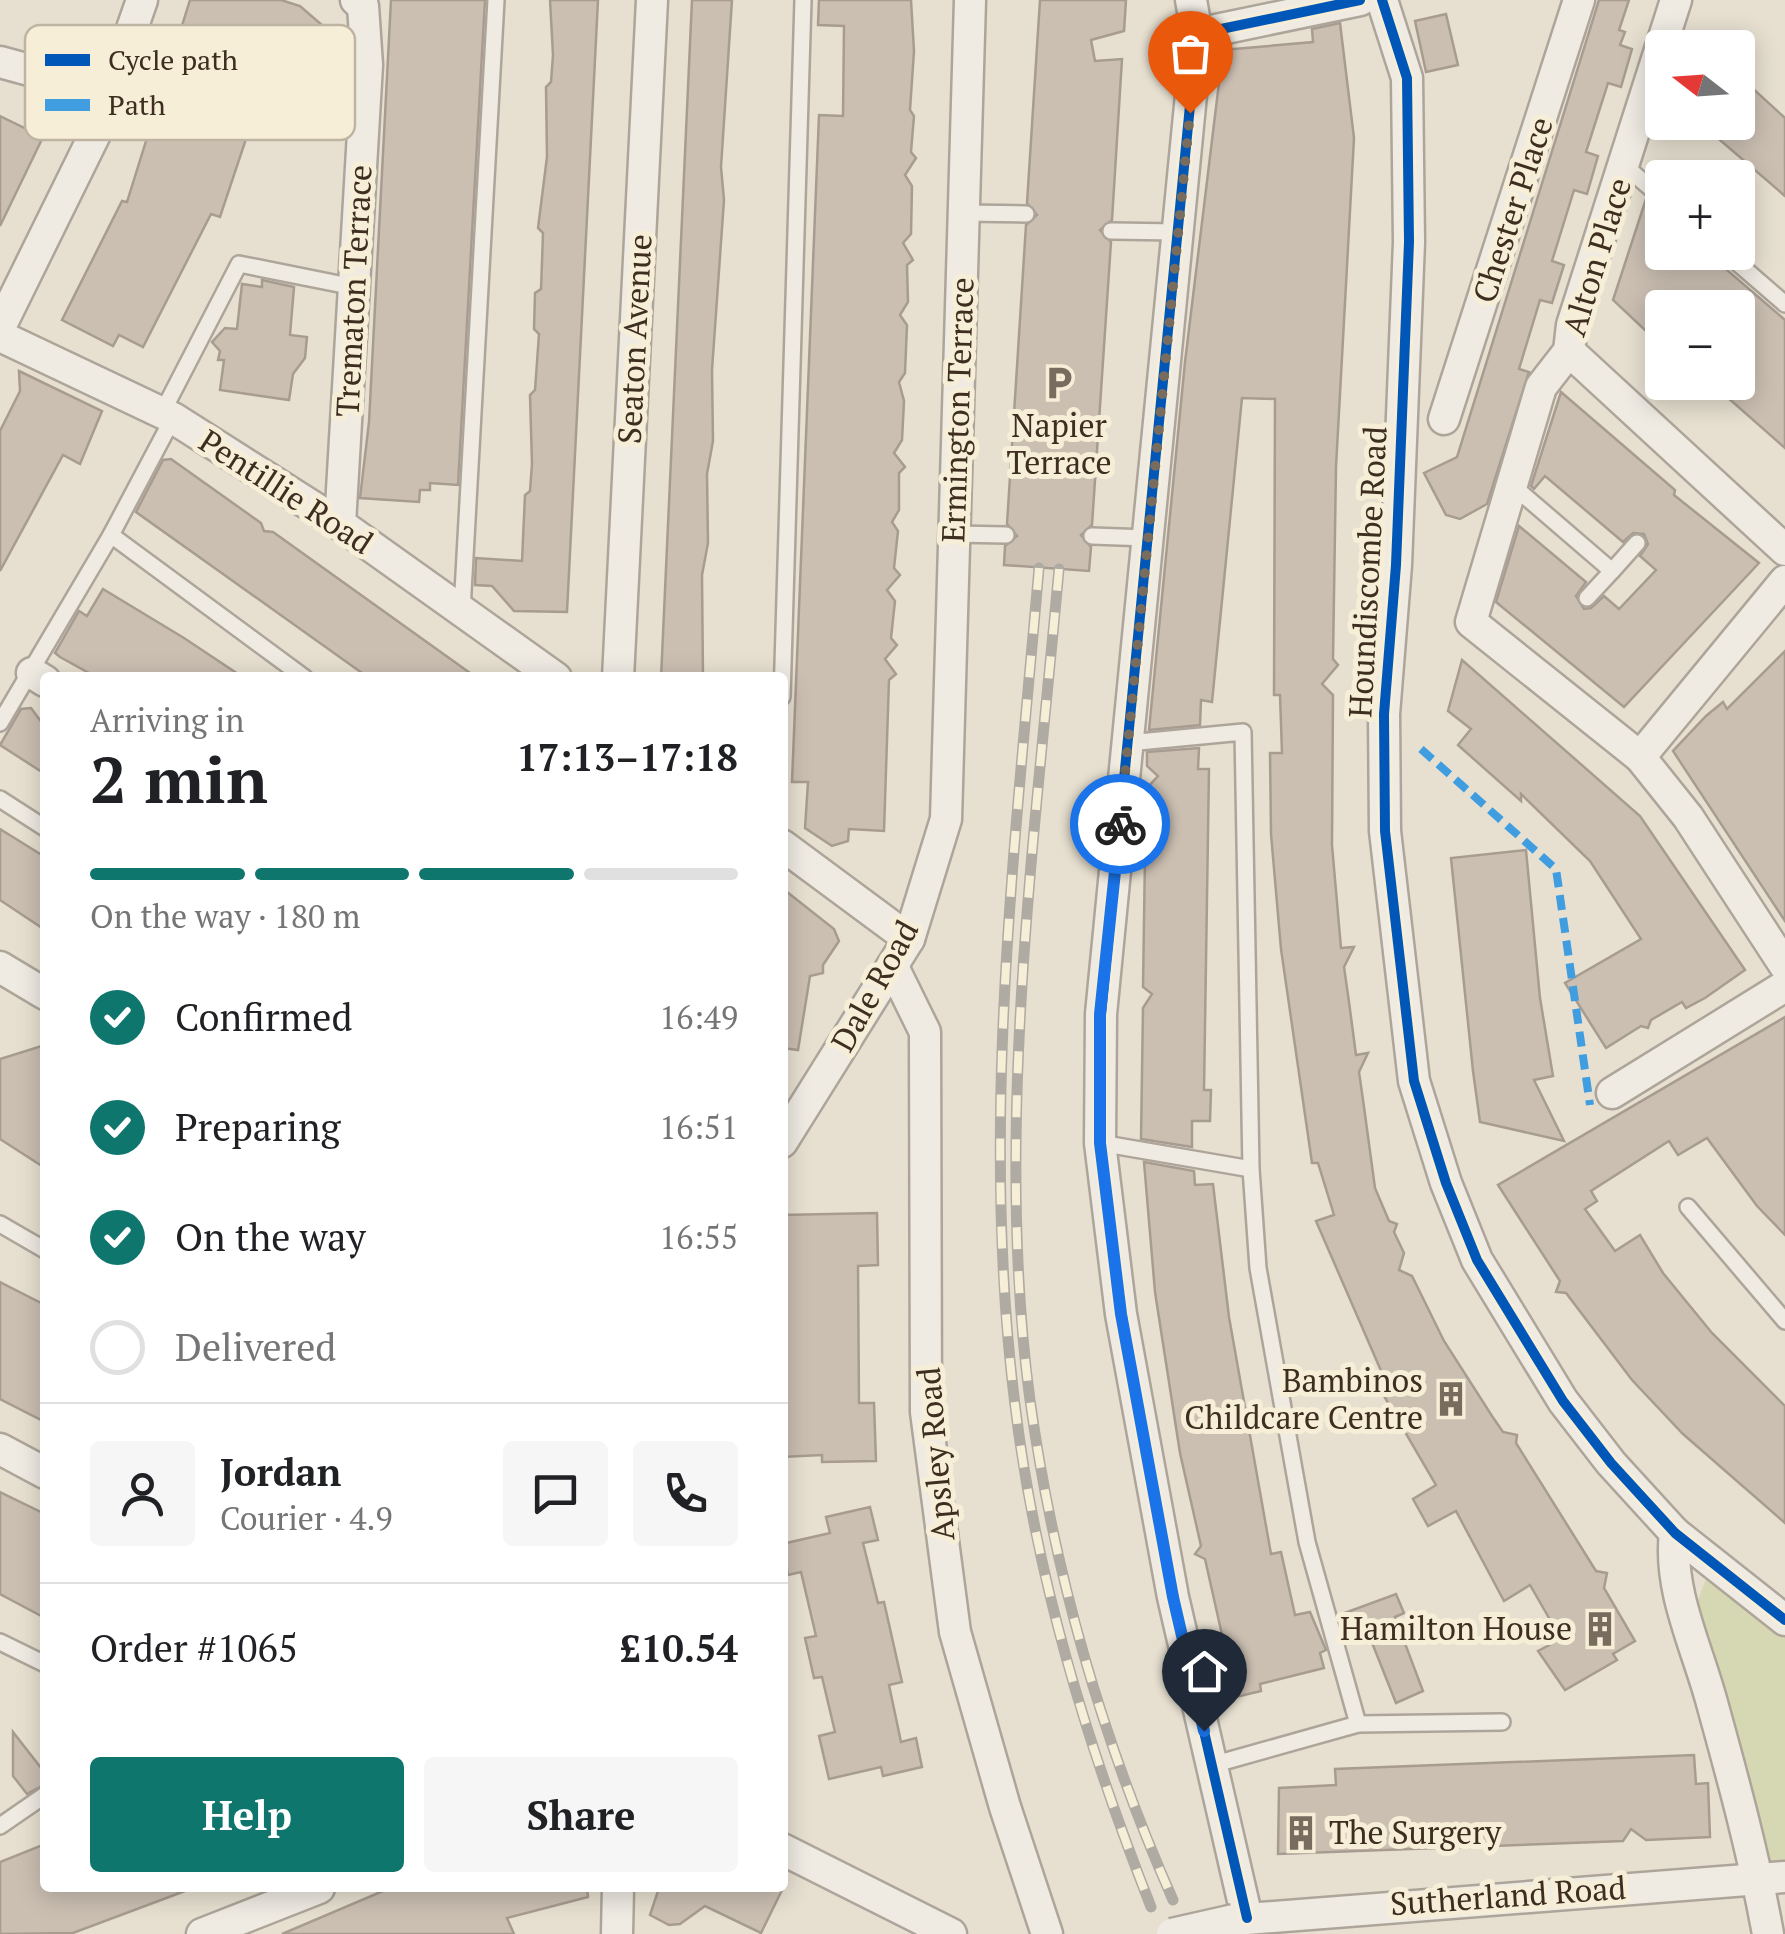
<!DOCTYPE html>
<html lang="en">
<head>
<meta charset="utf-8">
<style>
  :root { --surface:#fff; --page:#f6f6f6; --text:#202124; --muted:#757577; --line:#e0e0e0; --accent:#0f766e }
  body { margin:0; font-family:"PT Serif",serif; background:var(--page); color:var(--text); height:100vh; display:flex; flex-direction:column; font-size:38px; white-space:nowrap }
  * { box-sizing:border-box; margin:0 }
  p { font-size:32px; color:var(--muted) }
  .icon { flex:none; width:55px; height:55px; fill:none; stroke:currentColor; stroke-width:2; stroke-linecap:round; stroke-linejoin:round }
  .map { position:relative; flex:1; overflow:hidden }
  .details { position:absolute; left:40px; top:672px; width:748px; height:1220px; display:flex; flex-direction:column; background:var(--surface); border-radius:10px; box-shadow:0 5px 25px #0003 }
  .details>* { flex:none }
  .needle { width:65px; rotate:287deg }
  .tools { position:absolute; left:1645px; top:30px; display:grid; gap:20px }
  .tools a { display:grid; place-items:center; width:110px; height:110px; border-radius:10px; background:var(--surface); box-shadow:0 5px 25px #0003; font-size:50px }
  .pin { position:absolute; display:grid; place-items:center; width:85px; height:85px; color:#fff; margin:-102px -42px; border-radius:50% 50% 50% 0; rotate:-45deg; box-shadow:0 0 10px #0007 }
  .pin .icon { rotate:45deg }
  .courier { position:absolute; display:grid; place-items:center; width:100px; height:100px; margin:-50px; border:8px solid #1a73e8; border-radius:50%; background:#fff; color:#222; box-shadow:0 2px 12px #0007 }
  .summary em { font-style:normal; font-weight:800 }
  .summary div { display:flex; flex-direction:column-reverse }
  .summary { display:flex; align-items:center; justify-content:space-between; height:170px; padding:0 50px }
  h1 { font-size:65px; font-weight:800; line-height:75px }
  .bar { display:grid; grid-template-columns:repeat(4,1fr); gap:15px 10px; align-content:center; height:120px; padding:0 50px }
  .bar i { height:12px; border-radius:8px; background:var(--line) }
  .bar .active { background:var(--accent) }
  .bar p { grid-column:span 4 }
  .line { display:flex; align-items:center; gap:25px; padding:0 50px; border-top:2px solid var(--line) }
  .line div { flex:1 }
  .round { display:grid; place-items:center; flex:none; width:105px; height:105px; border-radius:10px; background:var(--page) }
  ol { padding:0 50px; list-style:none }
  li { display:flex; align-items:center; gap:30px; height:110px }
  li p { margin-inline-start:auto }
  li .icon { padding:10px; border-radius:50%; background:var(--accent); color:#fff; stroke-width:4 }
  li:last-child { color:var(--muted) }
  li i { width:55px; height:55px; border:5px solid var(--line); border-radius:50% }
  .action { display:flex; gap:20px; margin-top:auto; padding:20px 50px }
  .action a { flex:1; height:115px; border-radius:10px; background:var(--accent); color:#fff; font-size:40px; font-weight:800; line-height:115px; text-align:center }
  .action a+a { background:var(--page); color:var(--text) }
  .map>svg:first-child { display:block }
</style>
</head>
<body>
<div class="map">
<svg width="1785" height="1934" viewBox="0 0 1785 1934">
  <rect width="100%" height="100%" fill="#e7e0d1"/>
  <path fill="#d6d7b3" d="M 1706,1579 L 1785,1624 L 1785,1877 L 1758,1877 L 1689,1623 Z"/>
  <g fill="#cbbfb2" stroke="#a89c90" stroke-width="2.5">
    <path d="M 190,0 L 281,0 L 300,6 L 330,32 L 332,48 L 318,78 L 278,65 L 269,93 L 262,91 L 220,217 L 211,214 L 143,347 L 119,335 L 113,346 L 62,320 L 122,201 L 127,202 Z"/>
    <path d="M 391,0 L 485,0 L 458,485 L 430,483 L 430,490 L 420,490 L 419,502 L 360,498 L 369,422 Z"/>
    <path d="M 550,0 L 598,0 L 567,612 L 514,611 L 492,586 L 475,585 L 476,558 L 522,561 L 525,495 L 530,491 L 532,464 L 530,395 L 535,390 L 539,334 L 534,329 L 535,293 L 541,289 L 542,262 L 543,233 L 538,228 L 547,157 L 546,87 L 551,82 L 553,55 Z"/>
    <path d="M 692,0 L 732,0 L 721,167 L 724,200 L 712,370 L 713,441 L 707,474 L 708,543 L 702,575 L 703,678 L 661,678 Z"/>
    <path d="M 819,0 L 911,0 L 914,51 L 910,110 L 914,116 L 911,152 L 916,158 L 905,175 L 912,186 L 911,234 L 903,243 L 913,260 L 907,265 L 908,302 L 900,315 L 907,325 L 905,373 L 899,382 L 904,401 L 902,440 L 894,453 L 905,467 L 899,473 L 899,510 L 892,522 L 898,531 L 894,568 L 900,575 L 887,590 L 895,601 L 891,638 L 897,645 L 885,659 L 896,674 L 889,680 L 884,831 L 849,829 L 848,841 L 832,846 L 805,828 L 808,782 L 792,782 L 819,115 L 843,116 L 844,26 L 818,25 Z"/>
    <path d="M 1040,0 L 1126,0 L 1124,31 L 1091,40 L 1095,61 L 1122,59 L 1112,220 L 1100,230 L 1111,242 L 1092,525 L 1081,535 L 1091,547 L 1089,571 L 1004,565 L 1005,546 L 1017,536 L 1007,524 L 1026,225 L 1037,215 L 1027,203 Z"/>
    <path d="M 1599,0 L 1629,0 L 1619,30 L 1625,32 L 1620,45 L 1632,49 L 1621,87 L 1608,83 L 1586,152 L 1598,156 L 1587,194 L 1574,190 L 1570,203 L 1552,261 L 1564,265 L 1552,303 L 1540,300 L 1519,369 L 1529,372 L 1487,504 L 1460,519 L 1446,515 L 1424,473 L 1457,457 Z"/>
    <path d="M 1446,14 L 1458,65 L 1426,72 L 1415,21 Z"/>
    <path d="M 1340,23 L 1354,138 L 1336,467 L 1333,659 L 1338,665 L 1322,684 L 1333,695 L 1332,845 L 1341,948 L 1354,947 L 1344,967 L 1349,1002 L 1356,1055 L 1368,1053 L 1359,1072 L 1364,1107 L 1375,1188 L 1389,1221 L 1397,1224 L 1394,1232 L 1404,1253 L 1399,1270 L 1412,1276 L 1444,1341 L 1492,1416 L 1503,1432 L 1517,1435 L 1516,1443 L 1596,1571 L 1607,1573 L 1604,1588 L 1635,1641 L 1613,1654 L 1617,1660 L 1565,1690 L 1538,1651 L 1561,1639 L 1530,1585 L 1504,1601 L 1456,1511 L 1428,1526 L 1413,1499 L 1436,1485 L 1377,1384 L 1385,1380 L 1316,1221 L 1334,1215 L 1318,1163 L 1312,1163 L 1281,949 L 1271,834 L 1270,753 L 1282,753 L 1280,695 L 1274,695 L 1275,399 L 1242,398 L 1212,702 L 1201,700 L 1200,725 L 1149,730 L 1185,362 L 1223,50 L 1313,42 L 1312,29 Z"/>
    <path d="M 1738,75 L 1785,118 L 1785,196 L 1699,122 L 1738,122 Z"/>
    <path d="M 0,116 L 43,137 L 0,226 Z"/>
    <path d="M 1646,199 L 1662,209 L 1662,252 L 1706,252 L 1785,320 L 1785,448 L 1710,382 L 1738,382 L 1738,308 L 1662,308 L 1662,346 L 1613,300 Z"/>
    <path d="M 262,280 L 294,287 L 290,335 L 307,337 L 305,358 L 293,374 L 289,400 L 220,390 L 224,360 L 218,360 L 220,351 L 212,342 L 225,328 L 237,329 L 242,284 L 262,287 Z"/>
    <path d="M 19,371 L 102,411 L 80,464 L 63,455 L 0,571 L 0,431 L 20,391 Z"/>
    <path d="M 1561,392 L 1675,490 L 1674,495 L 1759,563 L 1624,707 L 1496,602 L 1519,526 L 1586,582 L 1576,596 L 1584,609 L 1591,608 L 1604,596 L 1619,609 L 1656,570 L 1640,556 L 1648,544 L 1644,534 L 1633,533 L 1623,542 L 1545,476 L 1534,489 L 1531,486 Z"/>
    <path d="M 171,459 L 261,523 L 264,531 L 273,532 L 477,678 L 369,678 L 136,512 L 163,460 Z"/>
    <path d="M 103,589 L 184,638 L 244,678 L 98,678 L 60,657 L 55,653 L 79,611 L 87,616 Z"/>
    <path d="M 1785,651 L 1785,921 L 1673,751 L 1706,716 L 1723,702 L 1727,709 Z"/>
    <path d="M 1462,660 L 1640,816 L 1745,970 L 1705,998 L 1686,1008 L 1682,1002 L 1651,1020 L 1648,1028 L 1641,1026 L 1606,1048 L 1565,983 L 1641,939 L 1590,861 L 1521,794 L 1521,801 L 1458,745 L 1471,729 L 1448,711 Z"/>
    <path d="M 31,708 L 45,727 L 45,774 L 0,745 L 21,709 Z"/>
    <path d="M 1199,748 L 1198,769 L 1209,769 L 1204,1090 L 1211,1090 L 1210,1121 L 1192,1121 L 1192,1147 L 1141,1139 L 1143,1008 L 1152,994 L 1143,987 L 1146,789 L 1158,776 L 1147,766 L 1147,752 Z"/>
    <path d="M 0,829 L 45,857 L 45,930 L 0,900 Z"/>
    <path d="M 1526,850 L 1540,998 L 1553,1076 L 1534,1080 L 1564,1141 L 1480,1122 L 1473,1071 L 1451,858 Z"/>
    <path d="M 782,888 L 834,929 L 839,941 L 823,965 L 823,973 L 810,976 L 798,1050 L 782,1048 Z"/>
    <path d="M 1785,1017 L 1785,1235 L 1757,1206 L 1707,1138 L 1678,1155 L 1669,1141 L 1591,1191 L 1597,1201 L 1585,1209 L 1615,1251 L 1640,1235 L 1663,1273 L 1712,1333 L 1785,1406 L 1785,1523 L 1683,1434 L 1632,1380 L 1566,1293 L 1556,1292 L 1560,1281 L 1498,1185 Z"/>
    <path d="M 45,1045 L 45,1168 L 0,1139 L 0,1059 Z"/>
    <path d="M 1144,1162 L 1194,1171 L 1195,1185 L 1213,1184 L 1229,1317 L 1271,1554 L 1281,1552 L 1295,1615 L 1310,1612 L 1326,1650 L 1320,1653 L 1324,1668 L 1260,1684 L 1261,1691 L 1236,1697 L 1205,1559 L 1195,1554 L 1201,1546 L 1180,1453 L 1155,1292 Z"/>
    <path d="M 877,1213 L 878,1265 L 858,1266 L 859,1403 L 874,1403 L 876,1461 L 822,1462 L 822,1455 L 782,1457 L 782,1215 Z"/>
    <path d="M 0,1282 L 45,1305 L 45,1422 L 0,1399 Z"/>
    <path d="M 0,1492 L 45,1514 L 45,1618 L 0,1594 Z"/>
    <path d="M 870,1507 L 878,1540 L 863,1543 L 878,1603 L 884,1602 L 902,1682 L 889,1685 L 901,1742 L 916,1738 L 922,1767 L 883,1776 L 881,1767 L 829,1779 L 819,1736 L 835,1732 L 822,1677 L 814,1678 L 805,1638 L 816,1636 L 801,1572 L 788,1575 L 782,1544 L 830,1533 L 826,1517 Z"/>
    <path d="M 1396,1594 L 1404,1613 L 1395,1617 L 1423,1691 L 1396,1703 L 1367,1630 L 1346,1640 L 1339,1615 Z"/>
    <path d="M 13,1732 L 45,1773 L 45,1784 L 27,1794 L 13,1776 Z"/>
    <path d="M 1694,1755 L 1696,1784 L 1708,1783 L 1710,1837 L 1646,1840 L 1631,1829 L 1623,1841 L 1278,1854 L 1279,1788 L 1336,1785 L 1335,1769 Z"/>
    <path d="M 45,1844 L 45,1888 L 185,1891 L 73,1933 L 0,1934 L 0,1862 Z"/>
    <path d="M 390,1888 L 587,1888 L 588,1897 L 507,1918 L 514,1934 L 282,1934 Z"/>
    <path d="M 659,1888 L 783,1888 L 761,1933 L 705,1906 L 680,1924 L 669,1925 L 650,1915 Z"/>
  </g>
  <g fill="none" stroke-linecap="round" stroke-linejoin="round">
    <defs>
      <g id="service">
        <path d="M 1625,166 L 1662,198"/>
        <path d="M 963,213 L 1026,214"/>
        <path d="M 1111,231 L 1178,232"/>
        <path d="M 1725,252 L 1785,304"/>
        <path d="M 162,413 L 239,264 L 354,287"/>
        <path d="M 1512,485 L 1612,571 L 1637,543"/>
        <path d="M 954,534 L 1006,535"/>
        <path d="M 111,535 L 305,678"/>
        <path d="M 1092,536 L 1148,538"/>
        <path d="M 1587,598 L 1612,571"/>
        <path d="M 462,610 L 496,0"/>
        <path d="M 782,697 L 803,0"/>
        <path d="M 0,723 L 111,535 L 173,418"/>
        <path d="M 1128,743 L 1243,732 L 1251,1169 L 1258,1268 L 1307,1542 L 1358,1724"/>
        <path d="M 0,799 L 45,828"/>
        <path d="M 1100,1143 L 1251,1169"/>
        <path d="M 1688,1207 L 1785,1321"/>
        <path d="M 0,1224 L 45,1250"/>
        <path d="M 0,1642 L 45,1664"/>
        <path d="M 1212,1765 L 1358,1724 L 1502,1722"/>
        <path d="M 0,1826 L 45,1795"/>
      </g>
      <g id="minor">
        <path d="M 1191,0 L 1197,34 L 1101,1014 L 1100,1143 L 1121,1314 L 1173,1597 L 1247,1918"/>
        <path d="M 1382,0 L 1407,78 L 1409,242 L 1396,565 L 1384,714 L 1385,831 L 1414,1081 L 1446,1183 L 1477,1260 L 1563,1401 L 1611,1463 L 1675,1533 L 1785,1620"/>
        <path d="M 1676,0 L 1572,325 L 1569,351 L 1541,387 L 1471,622 L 1640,757 L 1688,817 L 1785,966"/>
        <path d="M 1197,34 L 1360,0"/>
        <path d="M 0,62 L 110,92"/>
        <path d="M 0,327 L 96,132 L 142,0"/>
        <path d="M 0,336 L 173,418 L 340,524 L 556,678"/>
        <path d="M 1569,351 L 1785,550"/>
        <path d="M 1444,419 L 1579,0"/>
        <path d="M 340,524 L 367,65 L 363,6 L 356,0"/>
        <path d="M 32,673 L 45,681"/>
        <path d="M 618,678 L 652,0"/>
        <path d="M 1640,757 L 1785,581"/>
        <path d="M 782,845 L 909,939"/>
        <path d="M 0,967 L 45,994"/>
        <path d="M 893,967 L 925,1032 L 926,1412 L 955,1632 L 1005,1807 L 1047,1934"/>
        <path d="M 1612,1093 L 1785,986"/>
        <path d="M 782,1142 L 909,939 L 946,819 L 970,0"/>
        <path d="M 0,1449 L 45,1473"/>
        <path d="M 1675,1533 C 1668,1590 1697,1647 1712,1703 C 1733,1779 1754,1856 1768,1934"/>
        <path d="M 782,1849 L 951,1934"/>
        <path d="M 1234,1920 L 1785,1877"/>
        <path d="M 202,1934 L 319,1888"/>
        <path d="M 617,1934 L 618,1888"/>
      </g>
    </defs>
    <use href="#service" stroke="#ada599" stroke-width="20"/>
    <use href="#minor" stroke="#ada599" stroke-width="35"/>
    <use href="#service" stroke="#efebe3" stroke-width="15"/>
    <use href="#minor" stroke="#efebe3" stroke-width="30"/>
    <defs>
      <g id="rail">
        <path d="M 1039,568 C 1015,846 980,1127 1015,1405 C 1036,1578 1087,1745 1151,1907"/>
        <path d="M 1059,569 C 1035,836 994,1134 1030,1400 C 1054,1573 1102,1740 1173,1900"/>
      </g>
    </defs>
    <use href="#rail" stroke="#afaaa2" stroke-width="11"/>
    <use href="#rail" stroke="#f7eed8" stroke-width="8" stroke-dasharray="22" stroke-linecap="butt"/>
    <defs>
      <path id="minor-bridge" d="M 1172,1934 L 1234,1920"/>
    </defs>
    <use href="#minor-bridge" stroke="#ada599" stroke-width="35" stroke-linecap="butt"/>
    <use href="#minor-bridge" stroke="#efebe3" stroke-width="30"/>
    <path stroke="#3f9de0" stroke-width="8" stroke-dasharray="15 8" stroke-linecap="butt" d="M 1421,749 L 1556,869 L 1590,1105"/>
    <defs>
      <g id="cycleway">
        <path d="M 1382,0 L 1407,78 L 1409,242 L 1396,565 L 1384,714 L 1385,831 L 1414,1081 L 1446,1183 L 1477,1260 L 1563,1401 L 1611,1463 L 1675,1533 L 1785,1620"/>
        <path d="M 1247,1918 L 1173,1597 L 1121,1314 L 1100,1143 L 1101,1014 L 1197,34 L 1360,0"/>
      </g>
    </defs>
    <use href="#cycleway" stroke="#f7eed8" stroke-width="16"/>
    <use href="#cycleway" stroke="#0057b8" stroke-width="10"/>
  </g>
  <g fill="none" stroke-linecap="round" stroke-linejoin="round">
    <path stroke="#786c5e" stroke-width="10" stroke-dasharray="0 18" d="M 1120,824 L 1190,113"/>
    <path stroke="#1a73e8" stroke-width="12" d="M 1120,824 L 1100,1014 L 1100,1143 L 1121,1314 L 1173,1597 L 1204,1731"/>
  </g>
  <defs>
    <symbol id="parking-bare" viewBox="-9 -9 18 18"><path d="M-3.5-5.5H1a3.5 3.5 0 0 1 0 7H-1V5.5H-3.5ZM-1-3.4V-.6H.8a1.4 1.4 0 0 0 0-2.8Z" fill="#786c5e" stroke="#f7eed8" stroke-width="2.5" paint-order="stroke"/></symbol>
    <symbol id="building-bare" viewBox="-9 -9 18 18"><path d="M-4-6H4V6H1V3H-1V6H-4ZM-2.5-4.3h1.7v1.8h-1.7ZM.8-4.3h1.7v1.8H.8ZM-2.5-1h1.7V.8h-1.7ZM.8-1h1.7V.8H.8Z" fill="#786c5e" stroke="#f7eed8" stroke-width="2.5" paint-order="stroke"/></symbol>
  </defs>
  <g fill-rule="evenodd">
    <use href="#parking-bare" x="1034" y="358" width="50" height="50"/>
    <use href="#building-bare" x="1426" y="1374" width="50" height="50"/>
    <use href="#building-bare" x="1575" y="1604" width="50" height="50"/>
    <use href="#building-bare" x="1276" y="1808" width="50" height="50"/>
  </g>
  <g text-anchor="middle" stroke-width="10" stroke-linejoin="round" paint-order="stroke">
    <g font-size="32" fill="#3d2e20" stroke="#f7eed8">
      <text transform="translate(1513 210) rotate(-72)" y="11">Chester Place</text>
      <text transform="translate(1597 257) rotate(-73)" y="11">Alton Place</text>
      <text transform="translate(354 291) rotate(-87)" y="11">Trematon Terrace</text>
      <text transform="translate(635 339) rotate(-87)" y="11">Seaton Avenue</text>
      <text transform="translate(958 410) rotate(-88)" y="11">Ermington Terrace</text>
      <text transform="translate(286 492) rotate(33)" y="11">Pentillie Road</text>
      <text transform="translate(1368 572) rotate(-87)" y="11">Houndiscombe Road</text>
      <text transform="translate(875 986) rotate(-61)" y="11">Dale Road</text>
      <text transform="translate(936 1454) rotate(-95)" y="11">Apsley Road</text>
      <text transform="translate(1508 1896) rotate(-4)" y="11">Sutherland Road</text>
    </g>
    <g font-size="32" fill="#3d2e20" stroke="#f7eed8" text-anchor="end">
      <text x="1059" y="437" text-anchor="middle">Napier<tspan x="1059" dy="37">Terrace</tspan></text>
      <text x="1423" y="1392">Bambinos<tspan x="1423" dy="37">Childcare Centre</tspan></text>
      <text x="1572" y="1640">Hamilton House</text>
      <text x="1329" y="1844" text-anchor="start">The Surgery</text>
    </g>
  </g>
  <rect x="25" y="25" width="330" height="115" rx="15" fill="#f7eed8" stroke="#bfb4a1" stroke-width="2.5"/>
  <rect x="45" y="54" width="45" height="12" fill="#0057b8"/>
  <rect x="45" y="99" width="45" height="12" fill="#3f9de0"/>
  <g font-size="28" fill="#3d2e20">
    <text x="108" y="70">Cycle path</text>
    <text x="108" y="115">Path</text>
  </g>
</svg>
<div class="tools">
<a><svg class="needle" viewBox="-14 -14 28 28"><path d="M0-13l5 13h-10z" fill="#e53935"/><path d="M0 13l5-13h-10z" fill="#757577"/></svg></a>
<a>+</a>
<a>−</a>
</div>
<div class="pin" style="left:1190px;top:113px;background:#ea580c"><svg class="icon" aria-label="bag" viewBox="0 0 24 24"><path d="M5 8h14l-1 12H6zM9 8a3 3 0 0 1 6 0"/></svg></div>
<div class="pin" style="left:1204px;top:1731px;background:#1f2937"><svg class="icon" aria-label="home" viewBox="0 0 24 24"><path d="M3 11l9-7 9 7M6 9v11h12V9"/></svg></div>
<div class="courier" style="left:1120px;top:824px"><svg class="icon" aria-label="bike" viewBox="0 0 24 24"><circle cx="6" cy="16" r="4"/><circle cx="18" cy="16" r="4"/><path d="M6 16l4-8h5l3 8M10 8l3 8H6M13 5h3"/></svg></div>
<section class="details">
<div class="summary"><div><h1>2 min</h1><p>Arriving in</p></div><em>17:13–17:18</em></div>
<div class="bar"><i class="active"></i><i class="active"></i><i class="active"></i><i></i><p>On the way · 180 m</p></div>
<ol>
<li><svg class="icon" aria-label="check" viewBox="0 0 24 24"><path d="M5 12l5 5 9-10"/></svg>Confirmed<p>16:49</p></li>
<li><svg class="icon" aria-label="check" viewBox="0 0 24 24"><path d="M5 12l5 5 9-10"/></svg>Preparing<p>16:51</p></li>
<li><svg class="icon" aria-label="check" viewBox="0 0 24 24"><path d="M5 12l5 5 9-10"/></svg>On the way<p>16:55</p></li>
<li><i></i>Delivered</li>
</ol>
<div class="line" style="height:180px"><a class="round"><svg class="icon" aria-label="person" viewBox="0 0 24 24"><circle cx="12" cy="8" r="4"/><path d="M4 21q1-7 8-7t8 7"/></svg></a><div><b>Jordan</b><p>Courier · 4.9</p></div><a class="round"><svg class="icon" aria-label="chat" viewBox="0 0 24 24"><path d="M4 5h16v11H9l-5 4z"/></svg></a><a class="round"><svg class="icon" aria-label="phone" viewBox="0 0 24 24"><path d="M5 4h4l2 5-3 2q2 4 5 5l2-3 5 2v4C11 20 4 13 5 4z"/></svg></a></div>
<div class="line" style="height:130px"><div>Order #1065</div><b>£10.54</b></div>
<div class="action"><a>Help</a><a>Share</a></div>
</section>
</div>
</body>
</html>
